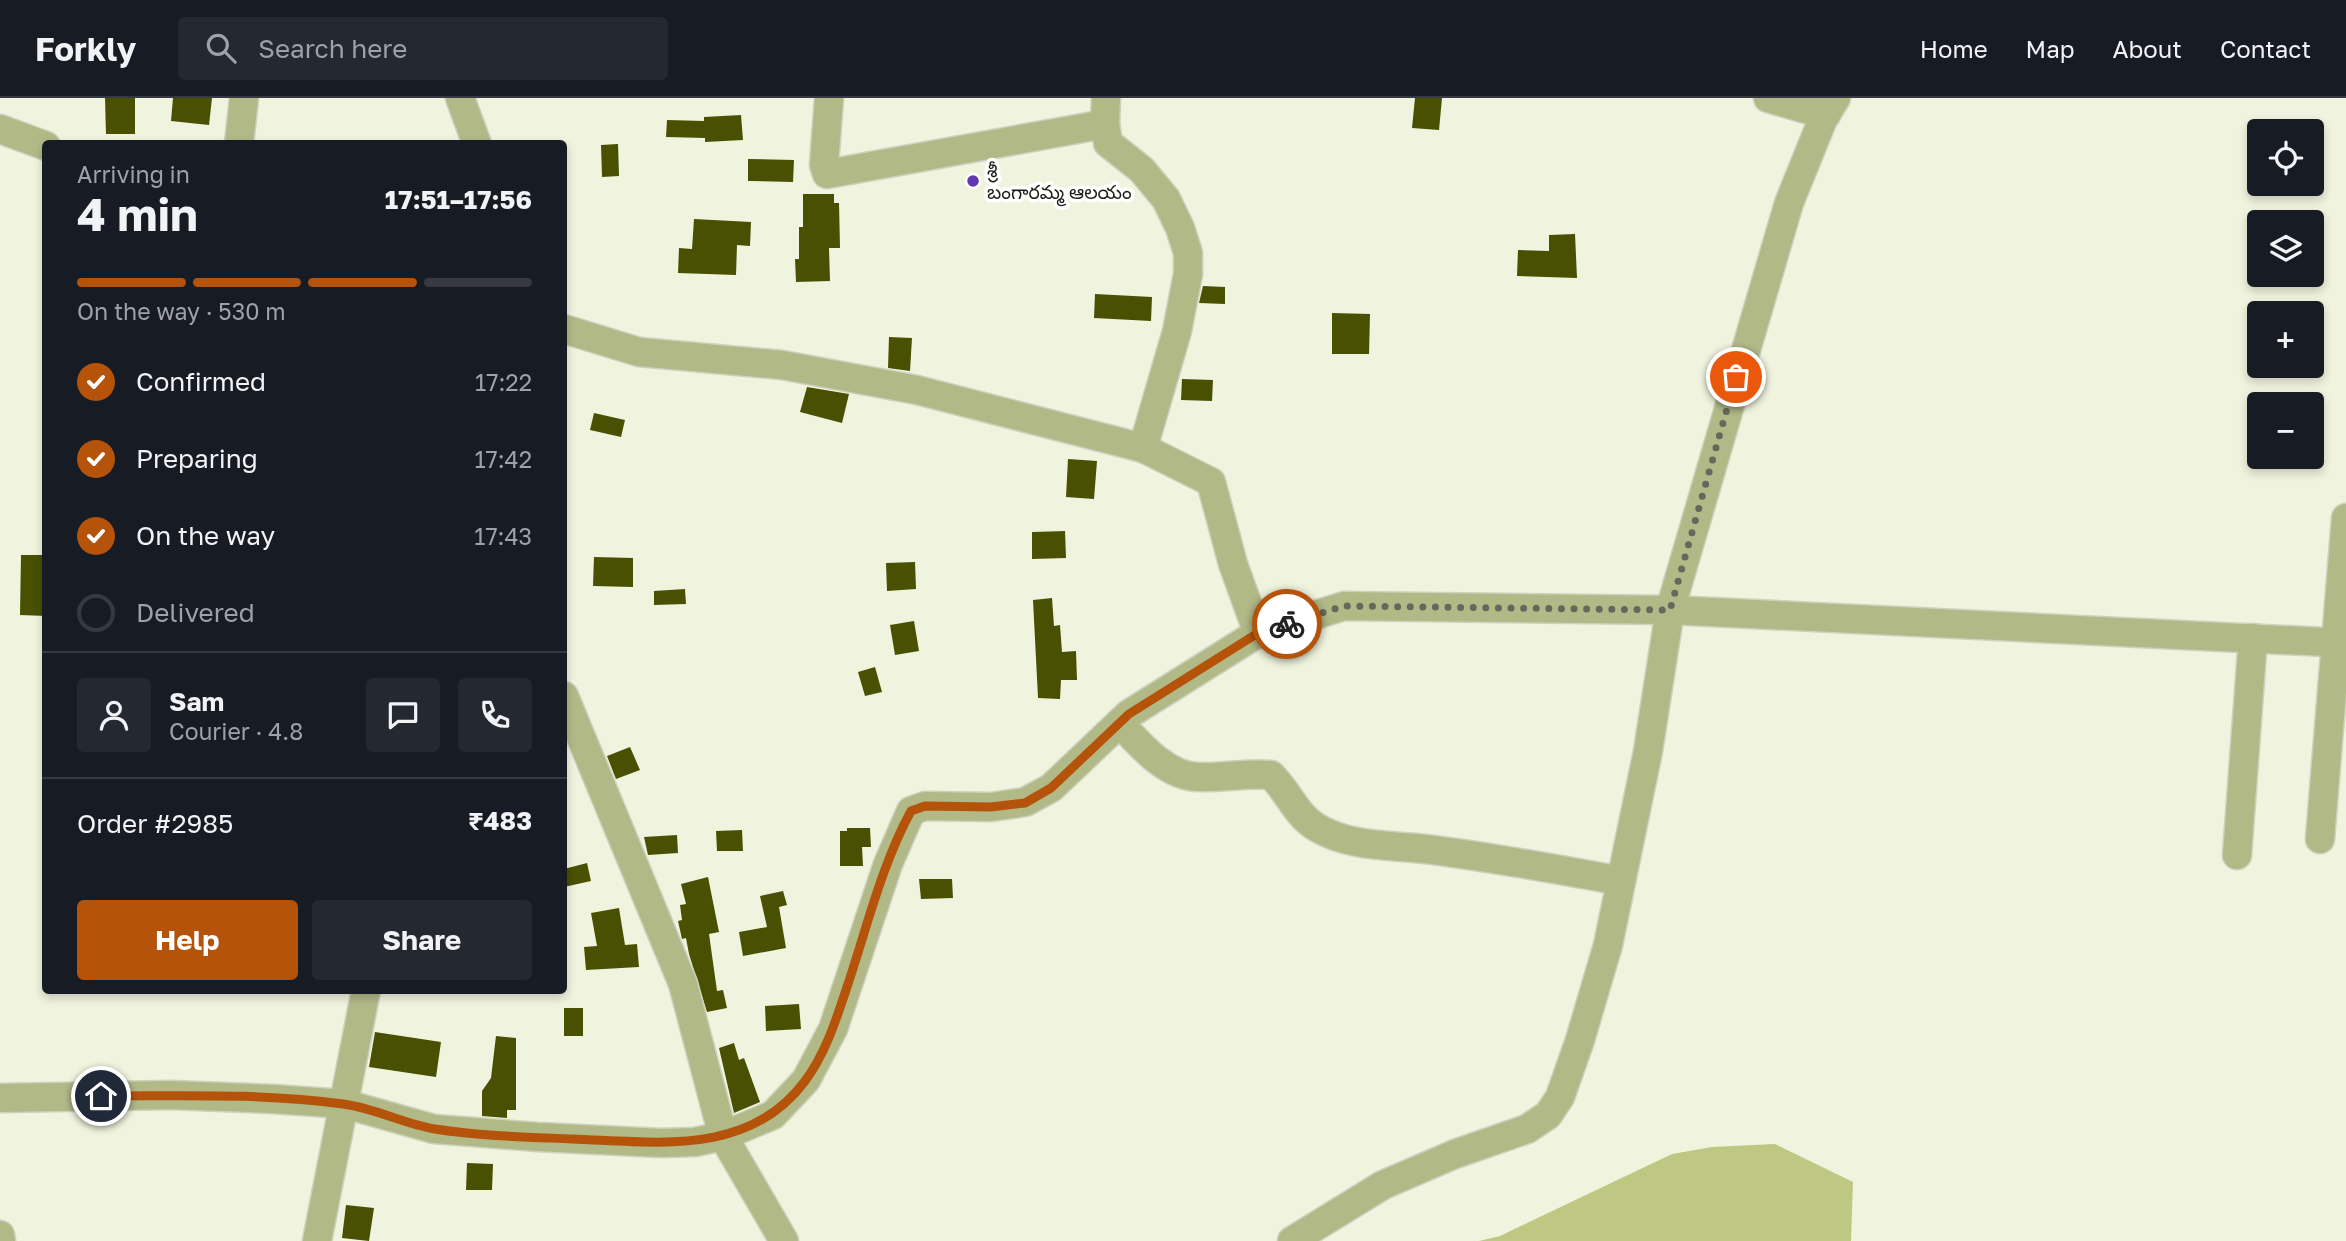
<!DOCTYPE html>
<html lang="en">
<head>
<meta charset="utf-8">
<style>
  :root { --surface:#171b24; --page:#242831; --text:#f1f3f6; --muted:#9ea1a6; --line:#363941; --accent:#b45309 }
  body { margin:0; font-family:"Golos Text","Noto Sans Telugu",sans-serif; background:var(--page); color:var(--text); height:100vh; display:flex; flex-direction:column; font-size:26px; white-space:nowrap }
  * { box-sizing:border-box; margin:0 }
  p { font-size:23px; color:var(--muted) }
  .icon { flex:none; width:38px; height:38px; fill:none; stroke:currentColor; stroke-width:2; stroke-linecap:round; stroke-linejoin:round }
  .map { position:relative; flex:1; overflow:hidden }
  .drawer { position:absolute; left:42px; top:42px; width:525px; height:854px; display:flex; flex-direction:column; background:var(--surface); border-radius:7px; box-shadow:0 4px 10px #0003 }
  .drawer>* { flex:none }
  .fabs { position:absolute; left:2247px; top:21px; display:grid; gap:14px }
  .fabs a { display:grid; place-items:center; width:77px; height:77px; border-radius:7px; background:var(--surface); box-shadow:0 4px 10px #0003; font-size:35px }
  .pin { position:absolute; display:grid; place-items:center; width:60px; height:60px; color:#fff; margin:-30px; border:4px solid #fff; border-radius:50%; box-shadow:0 2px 7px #0007 }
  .courier { position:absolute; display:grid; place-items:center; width:70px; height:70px; margin:-35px; border:5px solid #b45309; border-radius:50%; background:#fff; color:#222; box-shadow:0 2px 9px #0007 }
  .head em { font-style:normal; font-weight:700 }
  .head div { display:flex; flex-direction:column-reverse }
  .head { display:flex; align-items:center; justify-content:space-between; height:119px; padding:0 35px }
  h1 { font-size:46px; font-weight:700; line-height:52px }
  .bar { display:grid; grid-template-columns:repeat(4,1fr); gap:10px 7px; align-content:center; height:84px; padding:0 35px }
  .bar i { height:9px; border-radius:5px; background:var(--line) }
  .bar .current { background:var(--accent) }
  .bar p { grid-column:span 4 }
  .line { display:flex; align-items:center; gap:18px; padding:0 35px; border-top:2px solid var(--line) }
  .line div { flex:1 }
  .round { display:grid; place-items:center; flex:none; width:74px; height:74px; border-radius:7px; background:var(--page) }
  ol { padding:0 35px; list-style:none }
  li { display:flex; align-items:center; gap:21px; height:77px }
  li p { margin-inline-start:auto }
  li .icon { padding:7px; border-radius:50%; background:var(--accent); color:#fff; stroke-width:4 }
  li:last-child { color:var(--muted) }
  li i { width:38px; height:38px; border:4px solid var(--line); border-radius:50% }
  .button { display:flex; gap:14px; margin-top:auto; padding:14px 35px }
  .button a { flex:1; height:80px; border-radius:7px; background:var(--accent); color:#fff; font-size:28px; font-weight:700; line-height:80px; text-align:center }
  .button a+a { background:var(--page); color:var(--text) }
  header { display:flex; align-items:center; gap:42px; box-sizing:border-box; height:98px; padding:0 35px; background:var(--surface); border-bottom:2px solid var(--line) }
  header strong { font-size:33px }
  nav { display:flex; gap:38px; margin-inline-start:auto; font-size:24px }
  .search { width:490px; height:63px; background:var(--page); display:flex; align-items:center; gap:18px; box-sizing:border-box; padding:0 24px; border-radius:7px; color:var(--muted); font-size:26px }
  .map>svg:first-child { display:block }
</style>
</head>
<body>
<header>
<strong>Forkly</strong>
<div class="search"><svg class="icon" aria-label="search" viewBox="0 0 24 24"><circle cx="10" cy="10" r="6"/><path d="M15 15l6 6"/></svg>Search here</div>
<nav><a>Home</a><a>Map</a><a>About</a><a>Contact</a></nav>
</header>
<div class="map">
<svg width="2346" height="1143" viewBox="0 0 2346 1143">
  <rect width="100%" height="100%" fill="#f0f4de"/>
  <path fill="#bec883" d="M 1775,1046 L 1853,1084 L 1851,1143 L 1479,1143 L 1500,1138 L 1672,1056 L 1712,1049 Z"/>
  <g fill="#495001">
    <path d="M 105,0 L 135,0 L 135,36 L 106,36 Z"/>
    <path d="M 173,0 L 212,0 L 209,27 L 171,23 Z"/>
    <path d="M 1415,0 L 1442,0 L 1439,32 L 1412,30 Z"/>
    <path d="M 741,17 L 743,42 L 705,44 L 705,40 L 666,39 L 667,22 L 704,23 L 704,19 Z"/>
    <path d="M 618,46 L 619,78 L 602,79 L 601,47 Z"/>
    <path d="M 748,61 L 794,62 L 793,84 L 748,83 Z"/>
    <path d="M 803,96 L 834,96 L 834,105 L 839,105 L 840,150 L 829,150 L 830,183 L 796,184 L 795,161 L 799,161 L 799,129 L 803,129 Z"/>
    <path d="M 694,121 L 751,124 L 750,148 L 737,147 L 736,177 L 678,175 L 679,150 L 692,151 Z"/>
    <path d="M 1575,136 L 1577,180 L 1517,178 L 1518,152 L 1549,153 L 1549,137 Z"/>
    <path d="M 1203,188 L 1225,189 L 1225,206 L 1199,205 Z"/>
    <path d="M 1095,196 L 1152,199 L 1151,223 L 1094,220 Z"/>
    <path d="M 1332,215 L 1370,216 L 1369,256 L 1332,256 Z"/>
    <path d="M 889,239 L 912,240 L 910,273 L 888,270 Z"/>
    <path d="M 1182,281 L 1213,282 L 1212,303 L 1181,302 Z"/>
    <path d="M 807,289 L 849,296 L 842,325 L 800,314 Z"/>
    <path d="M 594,315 L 625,322 L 621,339 L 590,332 Z"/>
    <path d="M 1068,361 L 1097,363 L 1094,401 L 1066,399 Z"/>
    <path d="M 1065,433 L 1066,460 L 1032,461 L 1032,434 Z"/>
    <path d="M 21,457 L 46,457 L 46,518 L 20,517 Z"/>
    <path d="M 594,459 L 633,460 L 633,489 L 593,488 Z"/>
    <path d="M 915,464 L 916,491 L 887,493 L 886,465 Z"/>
    <path d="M 685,491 L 686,506 L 654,507 L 654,493 Z"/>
    <path d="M 1052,500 L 1054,528 L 1060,527 L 1062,554 L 1076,553 L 1077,582 L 1061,582 L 1060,601 L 1038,600 L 1033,502 Z"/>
    <path d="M 914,523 L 919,553 L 895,557 L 890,527 Z"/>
    <path d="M 875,569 L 882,594 L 865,598 L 858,574 Z"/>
    <path d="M 630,649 L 640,672 L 616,681 L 607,658 Z"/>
    <path d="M 847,730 L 870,730 L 871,749 L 862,749 L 863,768 L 840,768 L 840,733 L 847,733 Z"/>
    <path d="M 742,732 L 743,753 L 717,753 L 716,733 Z"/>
    <path d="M 677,737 L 678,755 L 648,757 L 644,739 Z"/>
    <path d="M 587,765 L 591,783 L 564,789 L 564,771 Z"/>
    <path d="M 708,779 L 719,834 L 709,836 L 717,893 L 723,892 L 727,910 L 707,914 L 689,856 L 686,840 L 682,841 L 678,823 L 682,822 L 680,807 L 686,806 L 681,786 Z"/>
    <path d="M 919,781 L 952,781 L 953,800 L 921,801 Z"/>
    <path d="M 783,793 L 787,807 L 779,809 L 786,850 L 743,858 L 739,834 L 767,829 L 760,798 Z"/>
    <path d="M 619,810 L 625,847 L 637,846 L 639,869 L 586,872 L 584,849 L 597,848 L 591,815 Z"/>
    <path d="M 799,906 L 801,931 L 766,933 L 765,908 Z"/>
    <rect x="564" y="910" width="19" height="28"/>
    <path d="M 375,934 L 441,944 L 436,979 L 369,969 Z"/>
    <path d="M 496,938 L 516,940 L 516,1012 L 507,1012 L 507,1020 L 482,1018 L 482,993 L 491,980 Z"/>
    <path d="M 734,945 L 739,962 L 744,960 L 760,1004 L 734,1015 L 719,950 Z"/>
    <path d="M 467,1065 L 493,1066 L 492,1092 L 466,1092 Z"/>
    <path d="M 346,1107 L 374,1110 L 369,1143 L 342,1140 Z"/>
  </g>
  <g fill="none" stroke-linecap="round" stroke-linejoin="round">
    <defs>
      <g id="minor">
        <path d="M 460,0 L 477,46"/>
        <path d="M 829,0 L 824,67 L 827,76 L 1105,26"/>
        <path d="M 1106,0 L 1105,26 L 1108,45 L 1142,72 L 1166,101 L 1180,130 L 1188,155 L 1188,176 L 1177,233 L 1143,350"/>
        <path d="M 1768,0 L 1826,17"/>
        <path d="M 0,31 L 46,48"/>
        <path d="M 239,46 L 244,0"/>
        <path d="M 564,231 L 639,254 L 782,267 L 917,292 L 1143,350 L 1211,384 L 1233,466 L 1258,535"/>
        <path d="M 564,598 L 683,886 L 723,1038 L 784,1143"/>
        <path d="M 1120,625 C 1140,647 1167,679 1199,679 C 1223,680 1247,675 1271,677 C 1288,693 1296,717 1316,729 C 1349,749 1388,747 1425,751 C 1491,759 1556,771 1621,783"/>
        <path d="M 2320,741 L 2346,420"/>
        <path d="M 2237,757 L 2253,540"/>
        <path d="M 0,1000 L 171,997 L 273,1001 L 345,1006 L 434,1031 L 538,1039 L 662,1045 L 695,1044 L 723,1038 L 773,1017 L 806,982 L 833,931 L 888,766 L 911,713 L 925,708 L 991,709 L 1025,704 L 1051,690 L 1129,616 L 1258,535 L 1344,508 L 1670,512 L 2346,545"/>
        <path d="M 0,1137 L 1,1143"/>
        <path d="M 317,1143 L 366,892"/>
        <path d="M 1292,1143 L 1383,1087 L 1455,1056 L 1527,1031 L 1548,1017 L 1560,999 L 1580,942 L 1608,847 L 1648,653 L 1670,512 L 1789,105 L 1823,21 L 1836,0"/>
      </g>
    </defs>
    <use href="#minor" stroke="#ced1be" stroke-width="31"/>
    <use href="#minor" stroke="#b1b987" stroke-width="28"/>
  </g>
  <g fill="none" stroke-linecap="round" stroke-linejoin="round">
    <path stroke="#66685b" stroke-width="7" stroke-dasharray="0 12.6" d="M 1287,526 L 1344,508 L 1670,512 L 1736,279"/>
    <path stroke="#b45309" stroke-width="9" d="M 101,998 C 181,998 264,995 343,1006 C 375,1010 404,1026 435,1031 C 479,1038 527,1039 572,1041 C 656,1044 749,1059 805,983 C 826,955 837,919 848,886 C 867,829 882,766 911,713 L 925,708 L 991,709 L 1025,705 L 1051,690 L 1129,616 L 1258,535 L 1287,526"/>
  </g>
  <circle fill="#6338af" stroke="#fff" stroke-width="2.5" cx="973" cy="83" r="7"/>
  <g text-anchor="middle" stroke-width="7" stroke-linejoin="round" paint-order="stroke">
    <g font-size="19" fill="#1b1c15" stroke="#fff" text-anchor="start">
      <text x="987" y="79">శ్రీ<tspan x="987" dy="22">బంగారమ్మ ఆలయం</tspan></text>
    </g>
  </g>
</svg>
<div class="fabs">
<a><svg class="icon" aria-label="locate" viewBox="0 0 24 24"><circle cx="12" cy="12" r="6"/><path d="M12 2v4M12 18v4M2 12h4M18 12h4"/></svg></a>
<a><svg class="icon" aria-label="layers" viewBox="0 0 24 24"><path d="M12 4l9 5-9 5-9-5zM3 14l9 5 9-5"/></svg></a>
<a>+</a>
<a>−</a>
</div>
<div class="pin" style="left:1736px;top:279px;background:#ea580c"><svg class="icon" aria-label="bag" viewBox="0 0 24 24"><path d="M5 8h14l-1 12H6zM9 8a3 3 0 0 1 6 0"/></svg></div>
<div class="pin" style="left:101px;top:998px;background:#1f2937"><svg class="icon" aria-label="home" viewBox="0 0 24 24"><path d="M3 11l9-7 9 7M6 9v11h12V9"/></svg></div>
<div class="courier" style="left:1287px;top:526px"><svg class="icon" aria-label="bike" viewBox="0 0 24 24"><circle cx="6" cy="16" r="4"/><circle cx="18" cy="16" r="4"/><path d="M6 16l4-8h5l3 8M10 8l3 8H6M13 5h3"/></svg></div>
<section class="drawer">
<div class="head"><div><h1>4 min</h1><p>Arriving in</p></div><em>17:51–17:56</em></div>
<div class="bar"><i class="current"></i><i class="current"></i><i class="current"></i><i></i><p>On the way · 530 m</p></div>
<ol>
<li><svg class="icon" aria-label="check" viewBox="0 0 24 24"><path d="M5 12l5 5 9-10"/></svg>Confirmed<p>17:22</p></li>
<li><svg class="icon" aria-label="check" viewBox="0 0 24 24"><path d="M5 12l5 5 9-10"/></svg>Preparing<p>17:42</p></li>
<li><svg class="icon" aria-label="check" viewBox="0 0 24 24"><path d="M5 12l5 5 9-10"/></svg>On the way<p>17:43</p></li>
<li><i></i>Delivered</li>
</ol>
<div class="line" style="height:126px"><a class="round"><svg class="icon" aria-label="person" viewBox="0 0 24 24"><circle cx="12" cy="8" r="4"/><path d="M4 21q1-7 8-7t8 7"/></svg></a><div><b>Sam</b><p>Courier · 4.8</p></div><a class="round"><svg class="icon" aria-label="chat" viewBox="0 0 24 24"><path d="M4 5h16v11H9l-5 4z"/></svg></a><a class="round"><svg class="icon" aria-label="phone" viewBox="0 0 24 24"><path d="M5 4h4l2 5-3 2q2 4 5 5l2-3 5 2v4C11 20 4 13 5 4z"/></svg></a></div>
<div class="line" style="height:91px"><div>Order #2985</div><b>₹483</b></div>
<div class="button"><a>Help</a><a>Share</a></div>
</section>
</div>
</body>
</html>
